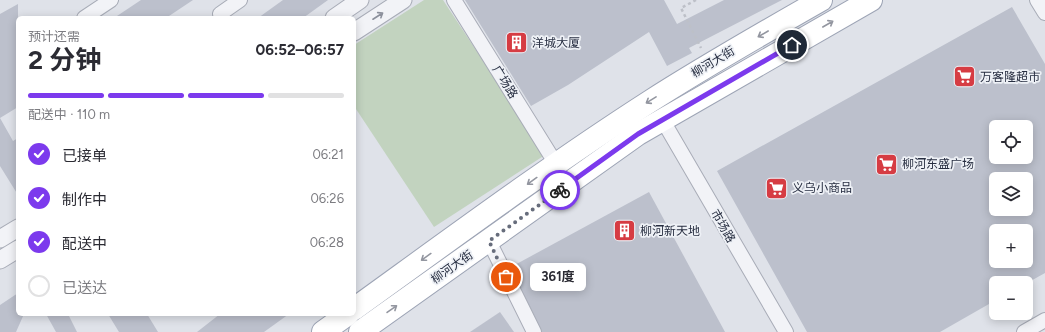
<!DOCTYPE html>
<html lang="zh">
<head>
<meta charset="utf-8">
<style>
  :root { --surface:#fff; --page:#f2f2f3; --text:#2b2b33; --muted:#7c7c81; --line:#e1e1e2; --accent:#7c3aed }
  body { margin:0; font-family:Figtree,"Noto Sans SC",sans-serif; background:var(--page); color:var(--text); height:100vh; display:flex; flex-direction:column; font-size:15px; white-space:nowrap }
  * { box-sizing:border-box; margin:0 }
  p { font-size:13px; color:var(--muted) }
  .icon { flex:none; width:22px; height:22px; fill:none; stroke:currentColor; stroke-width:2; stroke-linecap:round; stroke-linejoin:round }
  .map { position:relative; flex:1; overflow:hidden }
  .side { position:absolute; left:16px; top:16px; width:340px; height:300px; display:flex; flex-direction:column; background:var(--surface); border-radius:6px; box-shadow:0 2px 10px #0003 }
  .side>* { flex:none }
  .controls { position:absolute; left:989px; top:120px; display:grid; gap:8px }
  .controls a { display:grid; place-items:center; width:44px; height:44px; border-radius:6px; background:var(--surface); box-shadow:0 2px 10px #0003; font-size:20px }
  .pin { position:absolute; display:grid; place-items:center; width:34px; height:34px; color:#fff; margin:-17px; border:2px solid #fff; border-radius:50%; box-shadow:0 1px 4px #0007 }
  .courier { position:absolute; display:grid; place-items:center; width:40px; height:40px; margin:-20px; border:3px solid #7c3aed; border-radius:50%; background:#fff; color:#222; box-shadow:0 1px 5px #0007 }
  .bubble { position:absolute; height:28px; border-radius:6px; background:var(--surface); box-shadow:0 2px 10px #0003; font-size:13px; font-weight:700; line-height:28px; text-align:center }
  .head em { font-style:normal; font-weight:700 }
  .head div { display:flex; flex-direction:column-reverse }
  .head { display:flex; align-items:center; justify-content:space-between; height:68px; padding:0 12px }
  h1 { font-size:26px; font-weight:700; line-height:30px }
  .bar { display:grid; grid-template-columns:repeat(4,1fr); gap:6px 4px; align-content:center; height:48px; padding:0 12px }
  .bar i { height:5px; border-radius:3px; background:var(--line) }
  .bar .on { background:var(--accent) }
  .bar p { grid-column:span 4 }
  ol { padding:0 12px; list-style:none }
  li { display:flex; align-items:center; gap:12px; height:44px }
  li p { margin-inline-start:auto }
  li .icon { padding:4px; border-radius:50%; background:var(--accent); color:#fff; stroke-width:4 }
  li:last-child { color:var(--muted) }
  li i { width:22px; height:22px; border:2px solid var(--line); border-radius:50% }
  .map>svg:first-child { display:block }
</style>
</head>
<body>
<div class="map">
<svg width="1045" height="332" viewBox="0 0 1045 332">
  <rect width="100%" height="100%" fill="#dfe2e9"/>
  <path fill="#c2d3bf" d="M 424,0 L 443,0 L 545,155 L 434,227 L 354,106 L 354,45 Z"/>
  <g fill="#bcc0cc" fill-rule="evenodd">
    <path d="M 141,0 L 193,0 L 166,18 L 114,18 Z"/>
    <path d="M 283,0 L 328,0 L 303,18 L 258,18 Z"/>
    <path d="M 465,0 L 664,0 L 677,24 L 724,0 L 782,0 L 689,48 L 692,53 L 667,66 L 649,32 L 568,85 L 531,106 Z"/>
    <path d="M 18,4 L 18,107 L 0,118 L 0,14 Z"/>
    <path d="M 1012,7 L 1045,64 L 1045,273 L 1027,283 L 996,283 L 996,300 L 940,332 L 807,332 L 717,171 ZM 996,127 L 1026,127 L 1026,157 L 996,157 ZM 996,179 L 1026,179 L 1026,209 L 996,209 ZM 996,231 L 1026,231 L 1026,261 L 996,261 Z"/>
    <path d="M 0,118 L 13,141 L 18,138 L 18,195 L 0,166 Z"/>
    <path d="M 649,192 L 725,332 L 542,332 L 511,267 Z"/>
    <path d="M 18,293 L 18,314 L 24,314 L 16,332 L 0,332 L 0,305 Z"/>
    <path d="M 500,312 L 514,332 L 470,332 Z"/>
    <path d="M 46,314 L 68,314 L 77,332 L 56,332 Z"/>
    <path d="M 108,314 L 147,314 L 158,332 L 119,332 Z"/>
    <path d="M 220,314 L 289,314 L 264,332 L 197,332 Z"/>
  </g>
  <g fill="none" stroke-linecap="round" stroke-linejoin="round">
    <defs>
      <g id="minor">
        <path d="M 454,0 L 556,164"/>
        <path d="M 1037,0 L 1045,13"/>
        <path d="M 220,14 L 240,0"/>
        <path d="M 84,18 L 111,0"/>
        <path d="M 662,119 L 786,332"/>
        <path d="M 489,241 L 534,332"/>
        <path d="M 1024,332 L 1045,320"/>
      </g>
      <g id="tertiary">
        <path d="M 334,18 L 360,0"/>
        <path d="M 354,32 L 403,0"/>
        <path d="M 0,239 L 18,228"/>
        <path d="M 0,260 L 18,249"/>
      </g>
      <g id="primary">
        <path d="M 354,309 C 451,239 548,167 649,102 C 705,66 763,33 821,0"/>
        <path d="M 323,332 L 348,314"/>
        <path d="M 360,332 L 638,134 L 871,0"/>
      </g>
    </defs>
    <use href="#minor" stroke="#a8acb7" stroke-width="16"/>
    <use href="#tertiary" stroke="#a8acb7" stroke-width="19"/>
    <use href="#primary" stroke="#9da4b5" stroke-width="24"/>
    <path stroke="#bdc0c8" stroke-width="2.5" stroke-dasharray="3 3" stroke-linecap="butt" d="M 696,0 L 681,8 L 701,48"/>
    <use href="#minor" stroke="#f2f3f7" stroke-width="14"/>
    <use href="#tertiary" stroke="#f2f3f7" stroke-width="17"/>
    <use href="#primary" stroke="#fff" stroke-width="22"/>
  </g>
  <defs><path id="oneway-shaft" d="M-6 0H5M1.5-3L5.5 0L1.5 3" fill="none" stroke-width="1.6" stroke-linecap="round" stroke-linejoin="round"/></defs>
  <use stroke="#8c909c" href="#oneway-shaft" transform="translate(378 16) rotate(-33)"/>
  <g stroke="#9396a0">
    <use href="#oneway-shaft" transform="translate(828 24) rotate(-30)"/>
    <use href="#oneway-shaft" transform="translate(763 34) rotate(150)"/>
    <use href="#oneway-shaft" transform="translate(651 100) rotate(148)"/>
    <use href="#oneway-shaft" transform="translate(532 181) rotate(144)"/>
    <use href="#oneway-shaft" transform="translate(426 257) rotate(144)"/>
    <use href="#oneway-shaft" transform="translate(392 309) rotate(-35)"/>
  </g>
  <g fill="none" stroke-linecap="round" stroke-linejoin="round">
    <path stroke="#676d7c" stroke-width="4" stroke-dasharray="0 7.2" d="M 506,277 L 489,241 L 560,190"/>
    <path stroke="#7c3aed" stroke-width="5" d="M 560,190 L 638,134 L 792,45"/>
  </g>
  <defs>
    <symbol id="building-square" viewBox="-11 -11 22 22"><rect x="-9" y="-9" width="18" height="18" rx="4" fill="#d63c43" stroke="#eef1f6"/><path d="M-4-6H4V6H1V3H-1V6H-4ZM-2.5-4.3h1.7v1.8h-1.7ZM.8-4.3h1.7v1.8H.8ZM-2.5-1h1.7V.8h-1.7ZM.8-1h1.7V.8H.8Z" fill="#fff"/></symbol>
    <symbol id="supermarket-square" viewBox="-11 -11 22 22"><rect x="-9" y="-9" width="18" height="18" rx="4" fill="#d63c43" stroke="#eef1f6"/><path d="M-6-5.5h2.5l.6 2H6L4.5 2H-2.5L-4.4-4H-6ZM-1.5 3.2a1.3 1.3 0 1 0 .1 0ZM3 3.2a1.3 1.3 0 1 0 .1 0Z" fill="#fff"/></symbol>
  </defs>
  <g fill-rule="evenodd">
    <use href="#building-square" x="504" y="30" width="25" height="25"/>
    <use href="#supermarket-square" x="952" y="64" width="25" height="25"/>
    <use href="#supermarket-square" x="874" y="152" width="25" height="25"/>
    <use href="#supermarket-square" x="764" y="176" width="25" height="25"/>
    <use href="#building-square" x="612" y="218" width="25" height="25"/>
  </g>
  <g text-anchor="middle" stroke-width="3.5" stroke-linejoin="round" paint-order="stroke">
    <g font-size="12" fill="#272e41" stroke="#eef1f6" text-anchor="start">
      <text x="532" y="47">洋城大厦</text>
      <text x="980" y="81">万客隆超市</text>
      <text x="902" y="168">柳河东盛广场</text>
      <text x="792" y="192">义乌小商品</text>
      <text x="640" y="235">柳河新天地</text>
    </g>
    <g font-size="12" fill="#272e41" stroke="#eef1f6">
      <text transform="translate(713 62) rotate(-31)" y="4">柳河大街</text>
      <text transform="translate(505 82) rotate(58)" y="4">广场路</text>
      <text transform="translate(723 226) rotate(60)" y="4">市场路</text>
      <text transform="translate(452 267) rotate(-35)" y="4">柳河大街</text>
    </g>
  </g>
</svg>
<div class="controls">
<a><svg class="icon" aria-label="locate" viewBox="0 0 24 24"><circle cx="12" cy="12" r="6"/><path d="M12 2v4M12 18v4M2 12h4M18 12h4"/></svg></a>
<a><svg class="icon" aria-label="layers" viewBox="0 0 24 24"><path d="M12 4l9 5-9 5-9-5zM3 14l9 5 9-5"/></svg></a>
<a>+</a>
<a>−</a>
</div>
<div class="pin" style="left:506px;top:277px;background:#ea580c"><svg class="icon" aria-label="bag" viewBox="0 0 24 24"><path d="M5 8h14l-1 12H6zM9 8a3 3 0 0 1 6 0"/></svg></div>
<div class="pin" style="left:792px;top:45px;background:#1f2937"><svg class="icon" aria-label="home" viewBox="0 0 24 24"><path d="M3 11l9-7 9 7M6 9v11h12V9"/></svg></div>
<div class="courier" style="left:560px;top:190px"><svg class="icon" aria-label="bike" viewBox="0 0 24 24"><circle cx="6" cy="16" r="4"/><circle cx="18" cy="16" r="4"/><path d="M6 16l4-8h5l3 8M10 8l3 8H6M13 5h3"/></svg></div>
<div class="bubble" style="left:530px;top:263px;width:56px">361度</div>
<section class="side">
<div class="head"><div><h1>2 分钟</h1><p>预计还需</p></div><em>06:52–06:57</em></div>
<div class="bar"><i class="on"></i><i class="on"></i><i class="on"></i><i></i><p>配送中 · 110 m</p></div>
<ol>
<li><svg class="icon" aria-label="check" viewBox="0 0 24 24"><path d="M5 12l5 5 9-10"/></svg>已接单<p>06:21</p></li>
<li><svg class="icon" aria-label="check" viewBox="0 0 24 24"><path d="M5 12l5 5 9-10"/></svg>制作中<p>06:26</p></li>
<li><svg class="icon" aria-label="check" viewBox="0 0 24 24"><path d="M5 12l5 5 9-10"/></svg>配送中<p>06:28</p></li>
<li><i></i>已送达</li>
</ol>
</section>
</div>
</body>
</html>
